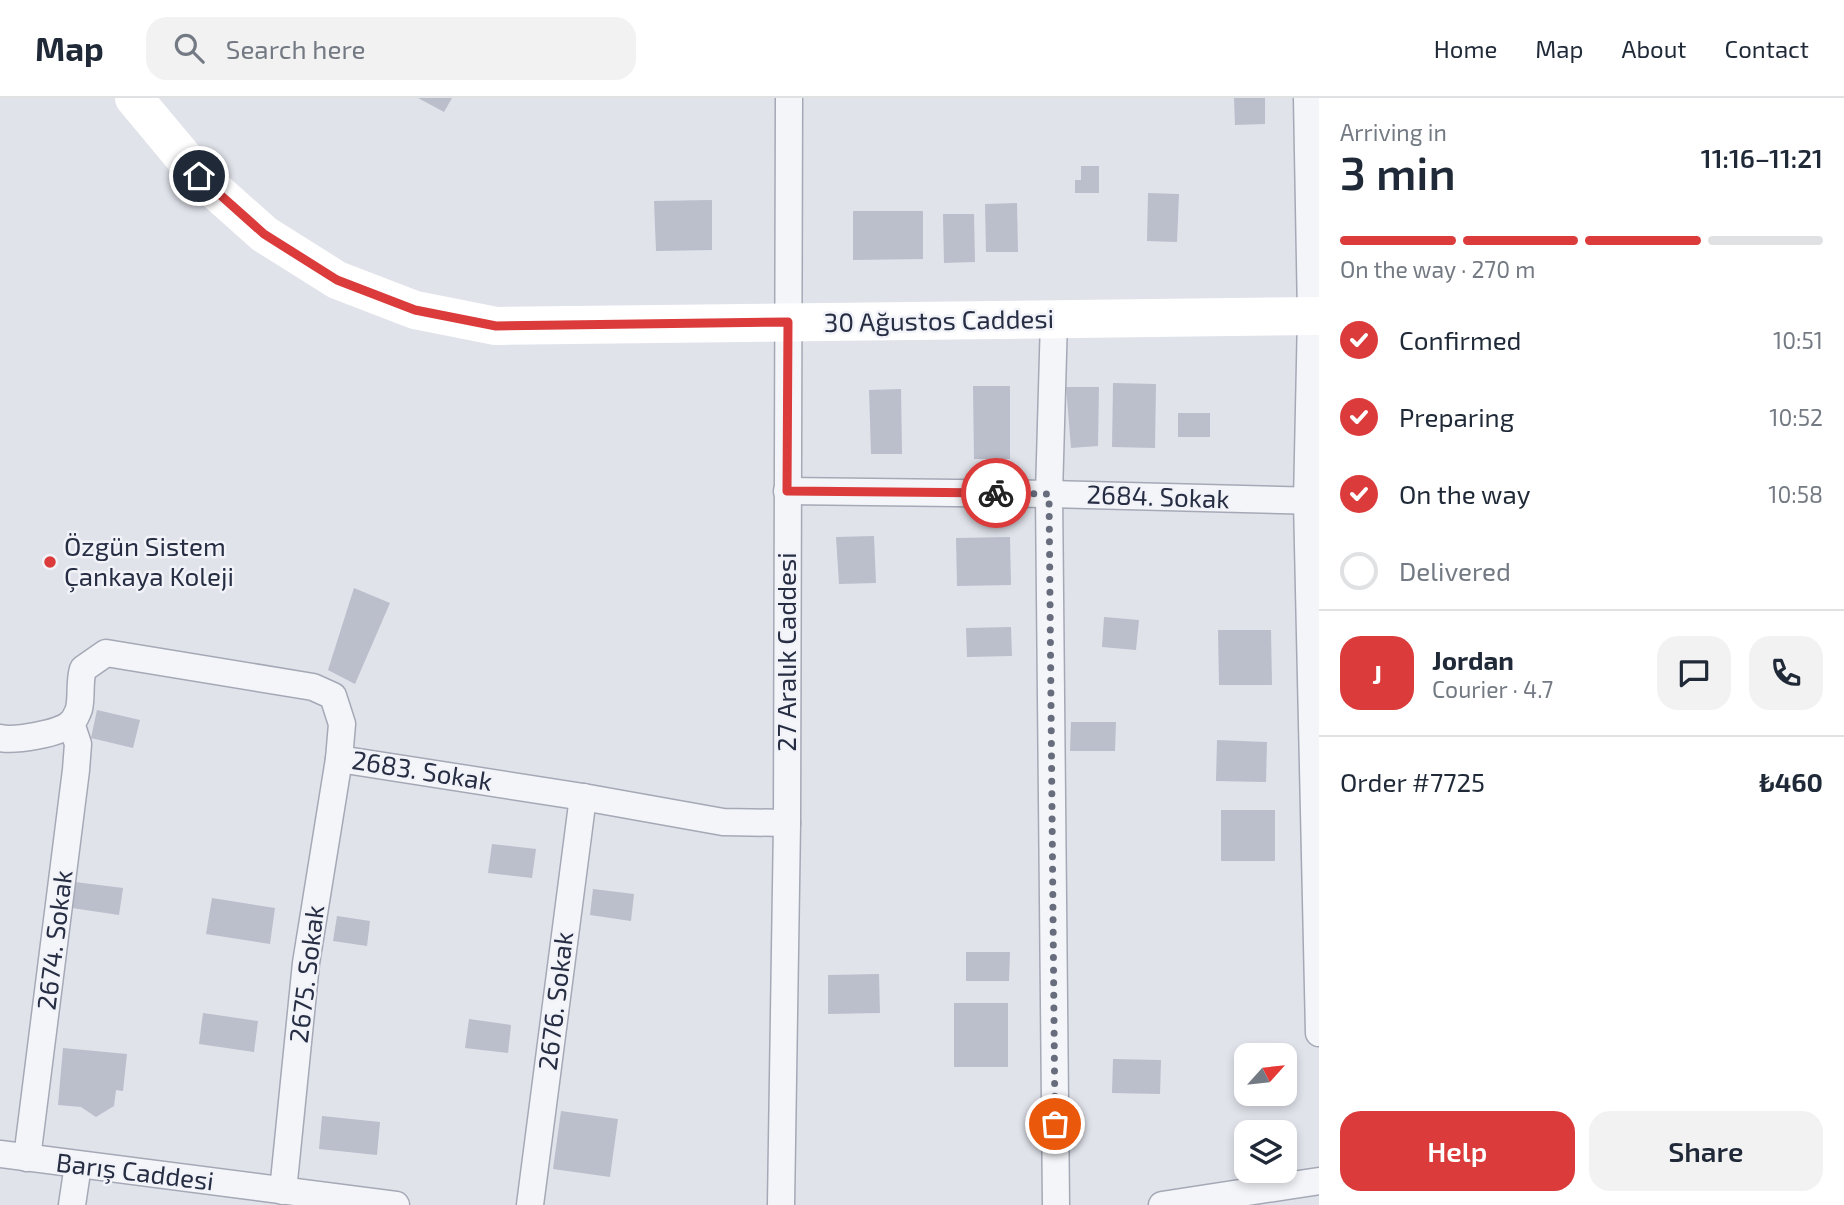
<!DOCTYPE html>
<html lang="en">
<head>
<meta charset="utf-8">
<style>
  :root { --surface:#fff; --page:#f2f2f3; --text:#1f2937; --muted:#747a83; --line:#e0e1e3; --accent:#db3b3b }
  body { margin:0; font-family:"Exo 2",sans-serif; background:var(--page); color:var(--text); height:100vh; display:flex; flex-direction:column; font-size:26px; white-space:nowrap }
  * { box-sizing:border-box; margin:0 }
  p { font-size:23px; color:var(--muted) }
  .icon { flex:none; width:38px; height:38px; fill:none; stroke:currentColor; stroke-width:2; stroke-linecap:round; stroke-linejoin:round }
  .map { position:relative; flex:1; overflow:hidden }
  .details { display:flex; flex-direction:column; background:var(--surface); width:525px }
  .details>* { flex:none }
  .needle { width:46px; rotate:63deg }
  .controls { position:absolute; left:1234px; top:945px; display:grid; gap:14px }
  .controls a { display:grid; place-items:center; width:63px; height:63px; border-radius:14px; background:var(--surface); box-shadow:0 4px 10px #0003; font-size:35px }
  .pin { position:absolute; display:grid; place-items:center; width:60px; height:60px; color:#fff; margin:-30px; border:4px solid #fff; border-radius:50%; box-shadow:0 2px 7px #0007 }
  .courier { position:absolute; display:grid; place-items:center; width:70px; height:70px; margin:-35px; border:5px solid #db3b3b; border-radius:50%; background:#fff; color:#222; box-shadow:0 2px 9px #0007 }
  .head em { font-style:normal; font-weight:600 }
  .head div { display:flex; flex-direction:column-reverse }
  .head { display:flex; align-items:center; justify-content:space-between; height:119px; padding:0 21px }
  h1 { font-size:46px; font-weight:600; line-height:52px }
  .bar { display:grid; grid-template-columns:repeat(4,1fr); gap:10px 7px; align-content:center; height:84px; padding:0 21px }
  .bar i { height:9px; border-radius:5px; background:var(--line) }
  .bar .active { background:var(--accent) }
  .bar p { grid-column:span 4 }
  .line { display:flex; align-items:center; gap:18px; padding:0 21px; border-top:2px solid var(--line) }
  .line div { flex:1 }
  .round { display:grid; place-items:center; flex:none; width:74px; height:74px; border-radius:21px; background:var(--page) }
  ol { padding:0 21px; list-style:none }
  li { display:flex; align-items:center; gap:21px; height:77px }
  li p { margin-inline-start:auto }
  li .icon { padding:7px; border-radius:50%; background:var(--accent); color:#fff; stroke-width:4 }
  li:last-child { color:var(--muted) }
  li i { width:38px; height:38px; border:4px solid var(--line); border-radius:50% }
  .primary-button { display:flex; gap:14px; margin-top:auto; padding:14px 21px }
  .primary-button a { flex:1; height:80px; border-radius:21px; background:var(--accent); color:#fff; font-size:28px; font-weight:600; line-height:80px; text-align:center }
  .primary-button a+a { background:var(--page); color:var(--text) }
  header { display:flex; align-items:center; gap:42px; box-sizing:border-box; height:98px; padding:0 35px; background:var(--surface); border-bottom:2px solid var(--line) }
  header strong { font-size:33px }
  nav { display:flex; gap:38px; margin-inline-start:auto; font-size:24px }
  .search { width:490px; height:63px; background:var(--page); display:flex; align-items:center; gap:18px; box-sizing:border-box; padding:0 24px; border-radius:21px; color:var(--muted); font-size:26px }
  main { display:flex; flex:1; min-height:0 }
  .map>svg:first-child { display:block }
</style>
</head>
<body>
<header>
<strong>Map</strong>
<div class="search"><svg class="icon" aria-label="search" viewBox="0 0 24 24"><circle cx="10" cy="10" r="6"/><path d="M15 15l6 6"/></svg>Search here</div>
<nav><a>Home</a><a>Map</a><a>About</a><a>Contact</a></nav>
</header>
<main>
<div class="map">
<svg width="1319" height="1107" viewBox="0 0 1319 1107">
  <rect width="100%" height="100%" fill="#e1e3eb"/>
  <g fill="#bbbecb">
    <path d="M 418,0 L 452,0 L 444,14 Z"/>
    <path d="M 1234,0 L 1265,0 L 1265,26 L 1235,27 Z"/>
    <path d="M 1081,68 L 1099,68 L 1099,95 L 1075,95 L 1075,82 L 1081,82 Z"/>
    <path d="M 1148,95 L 1179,96 L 1177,144 L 1147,143 Z"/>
    <path d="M 712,102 L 712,152 L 656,153 L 654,103 Z"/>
    <path d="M 1017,105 L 1018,154 L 986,154 L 985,106 Z"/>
    <path d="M 853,113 L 923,113 L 923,161 L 853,162 Z"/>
    <path d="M 943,116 L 974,116 L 975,164 L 944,165 Z"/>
    <path d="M 1113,285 L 1156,286 L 1155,350 L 1112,349 Z"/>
    <path d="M 973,288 L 1010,288 L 1010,361 L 974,361 Z"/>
    <path d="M 1066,289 L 1099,289 L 1098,348 L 1071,350 Z"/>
    <path d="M 901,291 L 902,356 L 871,356 L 869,292 Z"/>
    <rect x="1178" y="315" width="32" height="24"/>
    <path d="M 874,438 L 876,485 L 839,486 L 836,439 Z"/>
    <path d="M 1010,439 L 1011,487 L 957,488 L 956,440 Z"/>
    <path d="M 354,490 L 390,505 L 355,586 L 328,572 Z"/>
    <path d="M 1104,519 L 1139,522 L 1136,552 L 1102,549 Z"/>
    <path d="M 1011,529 L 1012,558 L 967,559 L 966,530 Z"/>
    <path d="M 1218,532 L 1271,532 L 1272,587 L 1219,587 Z"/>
    <path d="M 97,612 L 140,622 L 133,650 L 91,640 Z"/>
    <path d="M 1071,624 L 1116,624 L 1115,653 L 1070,653 Z"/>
    <path d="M 1217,642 L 1267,644 L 1266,684 L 1216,683 Z"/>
    <rect x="1221" y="712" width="54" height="51"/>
    <path d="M 492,746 L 536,751 L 532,780 L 488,775 Z"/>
    <path d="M 75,784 L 123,790 L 119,817 L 72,810 Z"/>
    <path d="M 593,791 L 634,796 L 631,823 L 590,817 Z"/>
    <path d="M 212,800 L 275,810 L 270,846 L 206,836 Z"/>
    <path d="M 337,818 L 370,823 L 367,848 L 333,843 Z"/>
    <path d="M 966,854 L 1010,854 L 1009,883 L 966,883 Z"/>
    <path d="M 879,876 L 880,915 L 828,916 L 828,877 Z"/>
    <rect x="954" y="905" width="54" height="64"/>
    <path d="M 203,915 L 258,923 L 254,954 L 199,946 Z"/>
    <path d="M 469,921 L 511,927 L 508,955 L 465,950 Z"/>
    <path d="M 63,950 L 127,956 L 123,993 L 116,992 L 114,1008 L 96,1019 L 81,1009 L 58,1007 Z"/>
    <path d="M 1113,961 L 1161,962 L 1160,996 L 1112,995 Z"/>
    <path d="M 561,1013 L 618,1021 L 610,1079 L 553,1071 Z"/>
    <path d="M 322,1018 L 380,1024 L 377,1057 L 319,1051 Z"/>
  </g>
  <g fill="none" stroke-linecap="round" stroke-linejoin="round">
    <defs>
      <g id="street">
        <path d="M 1307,0 L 1311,218 L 1307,403 L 1319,935"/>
        <path d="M 1054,221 L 1049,396 L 1056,1107"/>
        <path d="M 787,393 L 1049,396 L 1319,403"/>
        <path d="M 0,640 C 14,643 60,636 71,625 C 74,623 78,614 79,611 C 82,598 79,584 83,571 L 106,555 L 313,589 L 333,598 L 342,626 L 339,661 L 306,865 L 283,1093"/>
        <path d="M 339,661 L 583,699 L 723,724 L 787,725"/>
        <path d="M 0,1056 L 396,1107"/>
        <path d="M 27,1060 L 76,672 L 78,646 L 71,625"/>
        <path d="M 72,1107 L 78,1067"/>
        <path d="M 530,1107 L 583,699"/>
        <path d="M 781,1107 L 787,725 L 789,0"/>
        <path d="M 1162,1107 L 1319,1083"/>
      </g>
    </defs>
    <use href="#street" stroke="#a5a9b6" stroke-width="29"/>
    <use href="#street" stroke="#f4f5f9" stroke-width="26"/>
    <path stroke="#fff" stroke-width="38" d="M 134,0 L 199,78 L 264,136 L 337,182 L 415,212 L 496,228 L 1319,218"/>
  </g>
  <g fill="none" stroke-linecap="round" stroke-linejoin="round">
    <path stroke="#686d7e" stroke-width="7" stroke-dasharray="0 12.6" d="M 996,395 L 1049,396 L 1055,1026"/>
    <path stroke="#db3b3b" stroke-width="9" d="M 199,78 L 264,136 L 337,182 L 415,212 L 496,228 L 788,224 L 787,393 L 996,395"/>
  </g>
  <circle fill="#db3b3b" stroke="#f1f3f8" stroke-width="2.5" cx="50" cy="464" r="7"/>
  <g text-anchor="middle" stroke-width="5" stroke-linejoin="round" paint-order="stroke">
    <g font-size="26" fill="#272e44" stroke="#f1f3f8">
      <text transform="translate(939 223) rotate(-1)" y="9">30 Ağustos Caddesi</text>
      <text transform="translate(1158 399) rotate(2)" y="9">2684. Sokak</text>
      <text transform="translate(787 554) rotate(-90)" y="9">27 Aralık Caddesi</text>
      <text transform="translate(422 673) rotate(9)" y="9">2683. Sokak</text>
      <text transform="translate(55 842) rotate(-83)" y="9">2674. Sokak</text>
      <text transform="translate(307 876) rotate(-83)" y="9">2675. Sokak</text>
      <text transform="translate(556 903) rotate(-83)" y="9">2676. Sokak</text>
      <text transform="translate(135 1074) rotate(7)" y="9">Barış Caddesi</text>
    </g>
    <g font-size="26" fill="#272e44" stroke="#f1f3f8" text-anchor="start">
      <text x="64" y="458">Özgün Sistem<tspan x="64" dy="30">Çankaya Koleji</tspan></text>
    </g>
  </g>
</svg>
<div class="controls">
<a><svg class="needle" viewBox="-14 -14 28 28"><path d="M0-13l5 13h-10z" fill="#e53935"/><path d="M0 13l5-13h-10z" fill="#747a83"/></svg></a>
<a><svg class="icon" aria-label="layers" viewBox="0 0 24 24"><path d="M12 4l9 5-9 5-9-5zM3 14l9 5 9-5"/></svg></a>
</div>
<div class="pin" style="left:1055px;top:1026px;background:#ea580c"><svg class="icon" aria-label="bag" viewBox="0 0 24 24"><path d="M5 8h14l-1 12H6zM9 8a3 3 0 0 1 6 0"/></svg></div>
<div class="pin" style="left:199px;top:78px;background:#1f2937"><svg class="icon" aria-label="home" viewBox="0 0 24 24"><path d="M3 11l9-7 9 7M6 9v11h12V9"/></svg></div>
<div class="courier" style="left:996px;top:395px"><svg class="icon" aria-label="bike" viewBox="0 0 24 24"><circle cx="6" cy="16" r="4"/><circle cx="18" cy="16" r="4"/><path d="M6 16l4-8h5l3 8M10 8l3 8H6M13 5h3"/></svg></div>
</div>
<section class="details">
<div class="head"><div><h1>3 min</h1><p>Arriving in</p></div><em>11:16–11:21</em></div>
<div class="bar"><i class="active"></i><i class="active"></i><i class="active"></i><i></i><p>On the way · 270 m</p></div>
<ol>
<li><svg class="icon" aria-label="check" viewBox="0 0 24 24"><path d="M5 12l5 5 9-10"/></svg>Confirmed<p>10:51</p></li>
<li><svg class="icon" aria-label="check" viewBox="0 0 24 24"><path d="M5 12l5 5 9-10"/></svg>Preparing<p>10:52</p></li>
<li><svg class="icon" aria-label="check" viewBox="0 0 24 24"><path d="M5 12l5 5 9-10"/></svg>On the way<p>10:58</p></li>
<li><i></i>Delivered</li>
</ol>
<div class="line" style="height:126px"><b class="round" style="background:var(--accent);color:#fff">J</b><div><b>Jordan</b><p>Courier · 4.7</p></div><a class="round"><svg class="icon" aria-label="chat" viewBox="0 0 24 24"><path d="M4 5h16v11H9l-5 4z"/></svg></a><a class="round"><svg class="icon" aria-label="phone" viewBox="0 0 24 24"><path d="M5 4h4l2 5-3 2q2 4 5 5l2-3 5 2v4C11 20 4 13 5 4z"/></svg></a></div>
<div class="line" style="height:91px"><div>Order #7725</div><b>₺460</b></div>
<div class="primary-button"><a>Help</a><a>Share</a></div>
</section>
</main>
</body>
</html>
